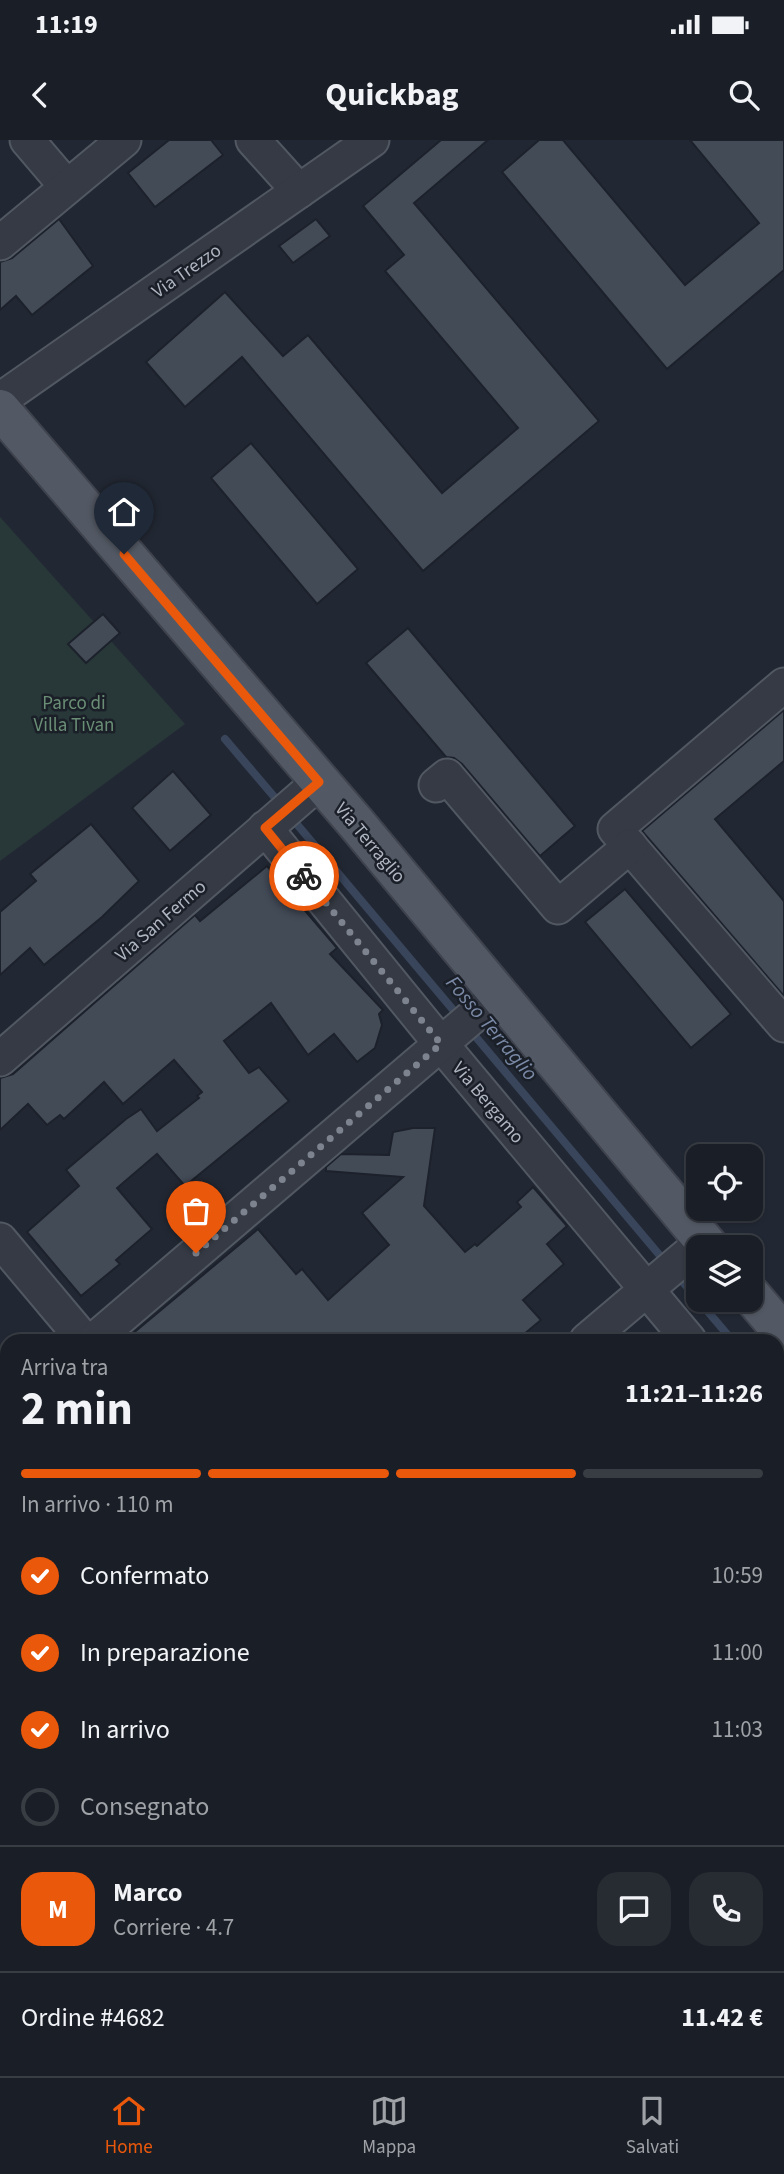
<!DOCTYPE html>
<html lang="it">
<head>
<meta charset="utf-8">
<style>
  :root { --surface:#1a1e26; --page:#272b32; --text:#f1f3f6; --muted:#9fa2a7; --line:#383c43; --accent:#ea580c }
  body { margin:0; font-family:"Source Sans 3",sans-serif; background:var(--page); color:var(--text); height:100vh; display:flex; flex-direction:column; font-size:26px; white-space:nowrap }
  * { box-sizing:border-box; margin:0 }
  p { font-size:23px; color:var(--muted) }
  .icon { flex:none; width:38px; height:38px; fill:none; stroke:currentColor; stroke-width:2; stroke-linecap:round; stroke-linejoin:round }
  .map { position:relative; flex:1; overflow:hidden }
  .drawer { position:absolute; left:0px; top:1194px; width:784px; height:744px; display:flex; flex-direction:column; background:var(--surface); border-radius:21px 21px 0 0; box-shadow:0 2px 5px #0004,0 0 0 2px var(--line) }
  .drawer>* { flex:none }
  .tools { position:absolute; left:686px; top:1004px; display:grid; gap:14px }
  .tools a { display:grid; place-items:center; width:77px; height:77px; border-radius:14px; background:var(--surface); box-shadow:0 2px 5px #0004,0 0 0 2px var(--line); font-size:35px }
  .pin { position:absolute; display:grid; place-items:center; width:60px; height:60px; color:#fff; margin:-72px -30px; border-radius:50% 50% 50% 0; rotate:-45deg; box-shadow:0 0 7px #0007 }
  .pin .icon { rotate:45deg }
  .courier { position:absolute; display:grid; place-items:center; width:70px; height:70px; margin:-35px; border:5px solid #ea580c; border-radius:50%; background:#fff; color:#222; box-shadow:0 2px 9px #0007 }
  .headline em { font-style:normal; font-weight:700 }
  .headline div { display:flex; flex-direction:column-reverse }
  .headline { display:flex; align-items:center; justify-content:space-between; height:119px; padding:0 21px }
  h1 { font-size:46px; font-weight:700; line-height:52px }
  .bar { display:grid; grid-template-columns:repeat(4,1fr); gap:10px 7px; align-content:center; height:84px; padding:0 21px }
  .bar i { height:9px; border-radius:5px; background:var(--line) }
  .bar .selected { background:var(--accent) }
  .bar p { grid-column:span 4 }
  .line { display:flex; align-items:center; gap:18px; padding:0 21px; border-top:2px solid var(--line) }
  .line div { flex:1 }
  .round { display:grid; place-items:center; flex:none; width:74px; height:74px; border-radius:21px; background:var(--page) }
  ol { padding:0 21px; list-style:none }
  li { display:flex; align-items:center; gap:21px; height:77px }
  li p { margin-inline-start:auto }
  li .icon { padding:7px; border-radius:50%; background:var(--accent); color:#fff; stroke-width:4 }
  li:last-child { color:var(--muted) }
  li i { width:38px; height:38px; border:4px solid var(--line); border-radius:50% }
  .status { display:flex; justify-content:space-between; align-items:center; height:49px; padding:0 35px; background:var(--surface); direction:ltr }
  .status svg { height:19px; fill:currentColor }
  header { display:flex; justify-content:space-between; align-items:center; height:91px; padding:0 21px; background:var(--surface); font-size:32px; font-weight:700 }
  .tabs { display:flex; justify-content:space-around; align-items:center; height:98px; border-top:2px solid var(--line); background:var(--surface); font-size:19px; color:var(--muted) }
  .tabs a { display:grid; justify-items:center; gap:4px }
  .tabs .selected { color:var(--accent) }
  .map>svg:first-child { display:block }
</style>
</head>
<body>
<div class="status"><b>11:19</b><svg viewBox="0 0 49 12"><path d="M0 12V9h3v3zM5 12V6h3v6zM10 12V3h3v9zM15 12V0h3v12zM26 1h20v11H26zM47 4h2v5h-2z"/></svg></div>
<header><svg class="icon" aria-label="back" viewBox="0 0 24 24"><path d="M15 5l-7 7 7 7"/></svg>Quickbag<svg class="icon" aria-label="search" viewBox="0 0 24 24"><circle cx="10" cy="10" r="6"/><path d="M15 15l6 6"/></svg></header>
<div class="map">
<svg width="784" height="1936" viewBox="0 0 784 1936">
  <rect width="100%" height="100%" fill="#222833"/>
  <path fill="#283738" d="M 0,377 L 185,584 L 0,721 Z"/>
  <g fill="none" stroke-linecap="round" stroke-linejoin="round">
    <g stroke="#39455b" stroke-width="8">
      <path d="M 225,599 L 282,666"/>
      <path d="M 290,676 L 460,878"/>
      <path d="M 470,890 L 667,1124"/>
      <path d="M 676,1134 L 732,1200"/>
      <path d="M 777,1255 L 784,1263"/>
    </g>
  </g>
  <g fill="#434b57" stroke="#1c212b" stroke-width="2">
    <path d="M 169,0 L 211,0 L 223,15 L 155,67 L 128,33 Z"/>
    <path d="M 441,0 L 488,0 L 414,63 L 599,281 L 423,431 L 242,217 L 185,267 L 146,222 L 225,152 L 283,216 L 308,195 L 442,353 L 518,288 L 385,131 L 404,115 L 363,66 Z"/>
    <path d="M 539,0 L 563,0 L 685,145 L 759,83 L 690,0 L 784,0 L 784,130 L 667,229 L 502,32 Z"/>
    <path d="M 59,79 L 93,126 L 32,175 L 16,156 L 0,170 L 0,122 L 12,118 Z"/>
    <path d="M 316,79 L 330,96 L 293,123 L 279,106 Z"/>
    <path d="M 251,303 L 358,429 L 317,464 L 211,338 Z"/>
    <path d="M 103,474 L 120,493 L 86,523 L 68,504 Z"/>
    <path d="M 408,488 L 575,686 L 540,716 L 462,624 L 454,618 L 446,617 L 366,523 Z"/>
    <path d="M 784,570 L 784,621 L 715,679 L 784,761 L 784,856 L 642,691 Z"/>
    <path d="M 173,631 L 211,675 L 170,711 L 132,668 Z"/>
    <path d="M 91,684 L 139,741 L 102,777 L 44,825 L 30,808 L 0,835 L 0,772 L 36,741 L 30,734 Z"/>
    <path d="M 267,726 L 337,808 L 330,814 L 383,870 L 379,874 L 382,885 L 375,908 L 357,922 L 334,894 L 308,915 L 271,863 L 224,901 L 249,933 L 259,927 L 289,961 L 185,1046 L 157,1014 L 117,1048 L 152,1089 L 116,1120 L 120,1124 L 81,1156 L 27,1092 L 79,1046 L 66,1030 L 126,979 L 141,969 L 157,991 L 199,958 L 197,956 L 202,952 L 174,920 L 123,964 L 104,942 L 64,979 L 60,975 L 47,985 L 28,964 L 0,990 L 0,938 L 13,934 L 195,775 L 200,781 Z"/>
    <path d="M 625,749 L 731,874 L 691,908 L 585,782 Z"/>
    <path d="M 413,988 L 435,988 L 424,1066 L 465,1112 L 475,1104 L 477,1106 L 521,1067 L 517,1062 L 533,1047 L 567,1086 L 547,1104 L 564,1124 L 523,1160 L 541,1180 L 517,1200 L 125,1200 L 258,1089 L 296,1134 L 302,1129 L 328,1160 L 389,1105 L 362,1073 L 403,1037 L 326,1031 L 326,1027 L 341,1014 L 389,1015 L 393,992 Z"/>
  </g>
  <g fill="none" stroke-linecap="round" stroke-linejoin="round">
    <defs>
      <g id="minor">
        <path d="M 27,0 L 67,47"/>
        <path d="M 253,0 L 299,51"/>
        <path d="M 0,103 L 124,0"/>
        <path d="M 0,260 L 372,0"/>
        <path d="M 784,545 L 615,689 L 784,885"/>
        <path d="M 436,645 L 447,636 L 558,767 L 630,706"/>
        <path d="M 265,688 L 441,904 L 689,1200"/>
        <path d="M 0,919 L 319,642"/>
        <path d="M 0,1100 L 84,1200"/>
        <path d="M 94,1200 L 498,855"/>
        <path d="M 587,1200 L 704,1101"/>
        <path d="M 777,1301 L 784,1310"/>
        <path d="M 777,1409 L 784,1403"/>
        <path d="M 777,1714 L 784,1708"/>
        <path d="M 171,1936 L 180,1930"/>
      </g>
      <g id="major">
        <path d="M 0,269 L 356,683 L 710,1108"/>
        <path d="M 751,1155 L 784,1194"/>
        <path d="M 777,1901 L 784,1898"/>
        <path d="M 683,1936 L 698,1930"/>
        <path d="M 759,1936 L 775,1930"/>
      </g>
    </defs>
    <use href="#minor" stroke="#525862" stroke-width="37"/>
    <use href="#major" stroke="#3e434e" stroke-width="42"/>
    <use href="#minor" stroke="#353a44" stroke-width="33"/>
    <use href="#major" stroke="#535964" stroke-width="38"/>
  </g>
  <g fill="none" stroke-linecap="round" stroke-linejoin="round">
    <path stroke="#7e848f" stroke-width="7" stroke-dasharray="0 12.6" d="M 196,1113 L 441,904 L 304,736"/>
    <path stroke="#ea580c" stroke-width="9" d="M 124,414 L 319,642 L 265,688 L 304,736"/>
  </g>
  <g text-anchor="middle" stroke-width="5" stroke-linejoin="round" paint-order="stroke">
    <g font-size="19" fill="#afb5c1" stroke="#1a1f28">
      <text transform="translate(186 130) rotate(-35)" y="7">Via Trezzo</text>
      <text transform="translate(371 702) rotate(50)" y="7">Via Terraglio</text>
      <text transform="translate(160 780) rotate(-41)" y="7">Via San Fermo</text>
      <text transform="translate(489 962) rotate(50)" y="7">Via Bergamo</text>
    </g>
    <g font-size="19" fill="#6a8e75" stroke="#1a1f28">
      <text x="74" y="569">Parco di<tspan x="74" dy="22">Villa Tivan</tspan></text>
    </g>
    <g font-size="21" font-style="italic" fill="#7b8aa6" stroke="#1a1f28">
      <text transform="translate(492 888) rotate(50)" y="7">Fosso Terraglio</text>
    </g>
  </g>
</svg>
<div class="tools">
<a><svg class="icon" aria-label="locate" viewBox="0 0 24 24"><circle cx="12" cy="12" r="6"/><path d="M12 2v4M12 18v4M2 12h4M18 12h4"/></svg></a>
<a><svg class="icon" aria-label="layers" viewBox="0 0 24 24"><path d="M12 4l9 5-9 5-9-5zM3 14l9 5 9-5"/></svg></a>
</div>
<div class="pin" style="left:196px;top:1113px;background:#ea580c"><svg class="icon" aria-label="bag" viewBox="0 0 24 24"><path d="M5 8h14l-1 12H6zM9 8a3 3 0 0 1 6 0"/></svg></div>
<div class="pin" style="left:124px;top:414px;background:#1f2937"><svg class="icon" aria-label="home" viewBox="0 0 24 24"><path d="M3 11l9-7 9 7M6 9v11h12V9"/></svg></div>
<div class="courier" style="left:304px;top:736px"><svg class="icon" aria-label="bike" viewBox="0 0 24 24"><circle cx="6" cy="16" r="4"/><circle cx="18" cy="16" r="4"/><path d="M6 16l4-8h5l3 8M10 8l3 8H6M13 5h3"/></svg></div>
<section class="drawer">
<div class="headline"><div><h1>2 min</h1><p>Arriva tra</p></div><em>11:21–11:26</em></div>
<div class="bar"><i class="selected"></i><i class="selected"></i><i class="selected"></i><i></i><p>In arrivo · 110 m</p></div>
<ol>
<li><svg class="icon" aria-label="check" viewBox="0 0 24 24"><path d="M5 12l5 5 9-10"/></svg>Confermato<p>10:59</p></li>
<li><svg class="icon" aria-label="check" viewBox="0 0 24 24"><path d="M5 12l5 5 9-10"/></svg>In preparazione<p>11:00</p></li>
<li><svg class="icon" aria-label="check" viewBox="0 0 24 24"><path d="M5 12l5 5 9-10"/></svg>In arrivo<p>11:03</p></li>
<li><i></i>Consegnato</li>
</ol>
<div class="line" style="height:126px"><b class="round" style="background:var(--accent);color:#fff">M</b><div><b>Marco</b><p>Corriere · 4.7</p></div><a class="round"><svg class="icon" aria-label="chat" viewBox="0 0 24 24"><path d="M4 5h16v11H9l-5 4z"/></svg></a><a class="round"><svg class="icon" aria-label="phone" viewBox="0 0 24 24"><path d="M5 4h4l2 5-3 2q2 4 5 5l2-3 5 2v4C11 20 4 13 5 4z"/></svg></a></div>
<div class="line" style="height:91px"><div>Ordine #4682</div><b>11.42 €</b></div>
</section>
</div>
<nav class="tabs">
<a class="selected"><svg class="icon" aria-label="home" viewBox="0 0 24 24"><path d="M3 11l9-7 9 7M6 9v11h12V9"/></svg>Home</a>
<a><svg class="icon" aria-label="map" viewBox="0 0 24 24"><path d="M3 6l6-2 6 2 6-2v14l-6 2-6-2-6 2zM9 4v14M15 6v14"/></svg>Mappa</a>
<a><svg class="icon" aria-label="saved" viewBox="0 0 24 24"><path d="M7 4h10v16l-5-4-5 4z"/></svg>Salvati</a>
</nav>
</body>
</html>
